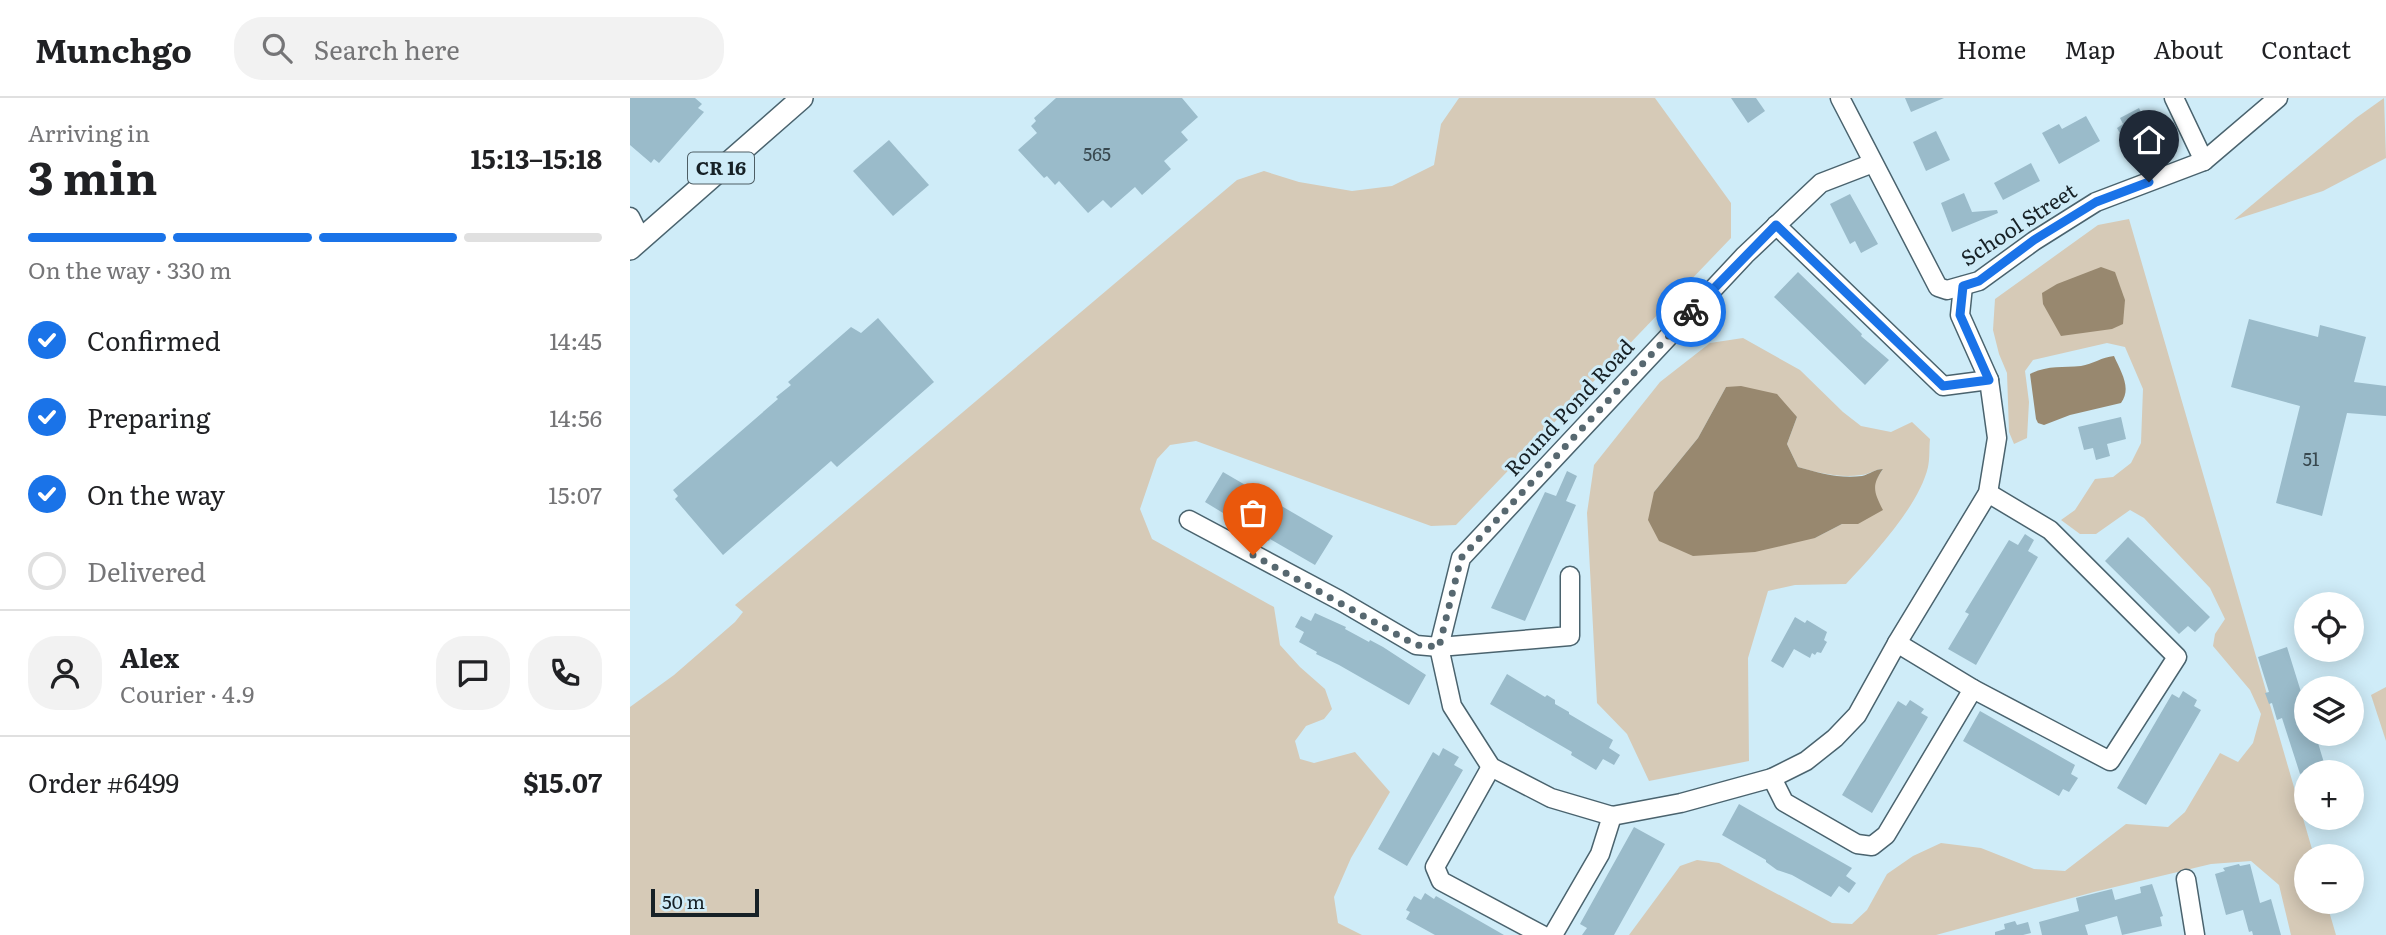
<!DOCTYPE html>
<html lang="en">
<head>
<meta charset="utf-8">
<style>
  :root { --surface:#fff; --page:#f2f2f2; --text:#202124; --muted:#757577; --line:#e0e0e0; --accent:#1a73e8 }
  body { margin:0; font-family:Literata,serif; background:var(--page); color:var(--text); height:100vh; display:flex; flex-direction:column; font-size:26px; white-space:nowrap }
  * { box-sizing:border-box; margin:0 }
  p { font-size:23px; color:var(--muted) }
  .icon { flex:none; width:38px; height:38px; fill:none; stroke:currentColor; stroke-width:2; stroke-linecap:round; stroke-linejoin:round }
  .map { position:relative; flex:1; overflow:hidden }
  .panel { display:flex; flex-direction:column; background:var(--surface); width:630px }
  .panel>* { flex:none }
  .controls { position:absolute; left:1664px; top:494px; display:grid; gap:14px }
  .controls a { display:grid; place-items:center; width:70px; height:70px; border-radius:50%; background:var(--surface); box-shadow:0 4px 18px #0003; font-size:35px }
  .scale { position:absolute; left:21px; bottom:18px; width:108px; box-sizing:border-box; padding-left:7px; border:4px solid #172126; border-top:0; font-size:19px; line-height:24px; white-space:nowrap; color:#172126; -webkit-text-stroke:5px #cfecf8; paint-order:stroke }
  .pin { position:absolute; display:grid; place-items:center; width:60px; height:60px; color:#fff; margin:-72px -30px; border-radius:50% 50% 50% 0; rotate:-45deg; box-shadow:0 0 7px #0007 }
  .pin .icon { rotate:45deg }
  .courier { position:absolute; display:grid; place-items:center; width:70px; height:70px; margin:-35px; border:5px solid #1a73e8; border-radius:50%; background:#fff; color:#222; box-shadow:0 2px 9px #0007 }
  .headline em { font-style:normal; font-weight:700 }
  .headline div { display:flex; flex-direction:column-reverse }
  .headline { display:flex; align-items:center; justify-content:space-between; height:119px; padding:0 28px }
  h1 { font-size:46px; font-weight:700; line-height:52px }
  .bar { display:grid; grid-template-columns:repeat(4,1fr); gap:10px 7px; align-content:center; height:84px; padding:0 28px }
  .bar i { height:9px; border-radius:5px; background:var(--line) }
  .bar .active { background:var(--accent) }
  .bar p { grid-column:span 4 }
  .line { display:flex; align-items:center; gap:18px; padding:0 28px; border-top:2px solid var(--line) }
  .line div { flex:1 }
  .round { display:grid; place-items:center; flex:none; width:74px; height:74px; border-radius:28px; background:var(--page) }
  ol { padding:0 28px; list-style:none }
  li { display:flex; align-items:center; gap:21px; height:77px }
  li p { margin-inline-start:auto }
  li .icon { padding:7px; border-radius:50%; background:var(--accent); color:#fff; stroke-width:4 }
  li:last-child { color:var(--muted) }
  li i { width:38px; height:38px; border:4px solid var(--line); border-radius:50% }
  header { display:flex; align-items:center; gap:42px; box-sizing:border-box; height:98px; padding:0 35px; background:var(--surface); border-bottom:2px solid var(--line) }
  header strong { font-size:33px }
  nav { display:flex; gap:38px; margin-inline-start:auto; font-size:24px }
  .search { width:490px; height:63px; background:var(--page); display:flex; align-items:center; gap:18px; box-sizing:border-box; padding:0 24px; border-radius:28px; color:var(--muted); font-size:26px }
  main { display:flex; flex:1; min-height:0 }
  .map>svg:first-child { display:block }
</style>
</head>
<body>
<header>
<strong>Munchgo</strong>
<div class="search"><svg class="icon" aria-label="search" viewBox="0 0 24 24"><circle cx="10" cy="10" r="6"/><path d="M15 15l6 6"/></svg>Search here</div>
<nav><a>Home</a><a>Map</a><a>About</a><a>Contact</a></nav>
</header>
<main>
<section class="panel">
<div class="headline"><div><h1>3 min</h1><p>Arriving in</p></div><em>15:13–15:18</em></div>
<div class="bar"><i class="active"></i><i class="active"></i><i class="active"></i><i></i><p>On the way · 330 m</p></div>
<ol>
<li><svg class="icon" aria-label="check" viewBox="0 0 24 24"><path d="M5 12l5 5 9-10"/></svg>Confirmed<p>14:45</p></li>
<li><svg class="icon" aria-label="check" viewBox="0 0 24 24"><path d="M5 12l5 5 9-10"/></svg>Preparing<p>14:56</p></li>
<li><svg class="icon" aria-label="check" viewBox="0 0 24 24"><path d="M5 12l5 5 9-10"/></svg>On the way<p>15:07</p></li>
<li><i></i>Delivered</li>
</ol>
<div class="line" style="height:126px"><a class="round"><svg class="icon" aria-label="person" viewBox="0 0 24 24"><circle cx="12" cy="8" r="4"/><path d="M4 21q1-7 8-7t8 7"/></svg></a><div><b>Alex</b><p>Courier · 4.9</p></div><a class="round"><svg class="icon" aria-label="chat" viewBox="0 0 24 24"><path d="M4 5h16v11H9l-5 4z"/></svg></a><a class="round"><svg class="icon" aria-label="phone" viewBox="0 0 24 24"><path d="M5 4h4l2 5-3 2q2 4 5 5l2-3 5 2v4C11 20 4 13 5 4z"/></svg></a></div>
<div class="line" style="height:91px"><div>Order #6499</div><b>$15.07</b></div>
</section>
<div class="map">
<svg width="1756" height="837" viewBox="0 0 1756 837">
  <rect width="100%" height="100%" fill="#cfecf8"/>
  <g fill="#d6cab7" fill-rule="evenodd">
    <path d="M 829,0 L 1025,0 L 1101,105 L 1101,140 L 826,427 L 801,428 L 566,343 L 540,347 L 527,361 L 510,411 L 522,441 L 644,509 L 650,547 L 670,569 L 695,591 L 702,611 L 694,621 L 676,628 L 665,643 L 670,661 L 684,665 L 725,654 L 760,694 L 721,760 L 704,799 L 708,825 L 732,837 L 0,837 L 0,609 L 44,577 L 105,524 L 113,514 L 105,507 L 607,82 L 634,73 L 669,84 L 722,93 L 762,88 L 804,67 L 811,26 Z"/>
    <path d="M 1754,0 L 1756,60 L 1693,93 L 1604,122 L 1726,20 Z"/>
    <path d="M 1499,121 L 1684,758 L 1676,758 L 1676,803 L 1696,803 L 1706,837 L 1661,837 L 1649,787 L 1621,763 L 1581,766 L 1464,794 L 1306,837 L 999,837 L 1050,768 L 1067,762 L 1089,765 L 1202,825 L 1222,826 L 1237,812 L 1257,776 L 1283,758 L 1311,745 L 1351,750 L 1404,771 L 1435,773 L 1496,726 L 1538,729 L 1555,714 L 1590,655 L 1608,664 L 1623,645 L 1631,616 L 1620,592 L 1583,548 L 1585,536 L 1595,521 L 1580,490 L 1514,420 L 1500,412 L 1466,436 L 1450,436 L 1431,422 L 1445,412 L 1465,381 L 1483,379 L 1501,365 L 1511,345 L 1513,291 L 1495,249 L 1477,245 L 1403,262 L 1395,273 L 1399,304 L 1397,340 L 1384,346 L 1379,334 L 1377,275 L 1369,256 L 1363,232 L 1365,201 L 1468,127 Z"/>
    <path d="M 1113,240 L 1170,272 L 1213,314 L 1231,328 L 1261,334 L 1282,324 L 1300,341 C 1299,350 1300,360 1298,369 C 1289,408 1243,457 1216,486 L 1165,487 L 1138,493 L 1118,560 L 1119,663 L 1019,683 L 997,636 L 967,605 L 957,415 L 964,367 L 1030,284 L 1080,245 ZM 1096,289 L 1167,319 L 1157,346 L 1168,369 C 1189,375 1209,380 1231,377 C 1239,377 1244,371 1253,371 L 1245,383 L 1245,396 L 1228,426 L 1212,426 L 1185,440 L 1024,394 L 1068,340 Z"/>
    <path d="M 1756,589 L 1756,643 L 1741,597 Z"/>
  </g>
  <g fill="#98886f">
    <path d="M 1471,169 L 1485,174 L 1495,202 L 1493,226 L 1482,231 L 1431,238 L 1413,206 L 1412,195 L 1427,186 Z"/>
    <path d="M 1484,258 C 1491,274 1502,290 1491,305 L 1440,317 L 1414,327 L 1408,325 L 1406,321 L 1400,276 C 1417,267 1433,270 1451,268 C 1463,266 1472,259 1484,258 Z"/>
    <path d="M 1111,288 L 1147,296 L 1167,319 L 1157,346 L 1168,369 C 1189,375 1210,381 1232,378 C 1240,376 1245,371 1253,371 C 1241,388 1244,394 1253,412 L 1228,426 L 1212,426 L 1185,440 L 1125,454 L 1063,458 L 1029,443 L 1018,422 L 1024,394 L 1068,340 L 1096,289 Z"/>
  </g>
  <g fill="#9abbca">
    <path d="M 0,0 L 65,0 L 72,6 L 68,10 L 74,14 L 29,65 L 24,61 L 21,65 L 0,47 Z"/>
    <path d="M 426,0 L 552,0 L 568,19 L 551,34 L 558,42 L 534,63 L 541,71 L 512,97 L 505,89 L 481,110 L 473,102 L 458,115 L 429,83 L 425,87 L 417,78 L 414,80 L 388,52 L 407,35 L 401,28 L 406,23 L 404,20 Z"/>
    <path d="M 1101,0 L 1126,0 L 1135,13 L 1118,25 Z"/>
    <path d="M 1275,0 L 1314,0 L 1281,14 Z"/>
    <path d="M 1509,10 L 1517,26 L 1523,25 L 1529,36 L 1512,45 L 1509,40 L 1506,42 L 1503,36 L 1493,41 L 1487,30 L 1493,26 L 1490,20 Z"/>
    <path d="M 1456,18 L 1470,43 L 1429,66 L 1412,35 L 1429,26 L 1432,31 Z"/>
    <path d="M 1306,33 L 1320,62 L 1296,73 L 1283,44 Z"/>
    <path d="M 259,42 L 299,87 L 263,118 L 223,73 Z"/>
    <path d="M 1401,65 L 1410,83 L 1373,102 L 1364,85 Z"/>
    <path d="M 1334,95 L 1342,114 L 1367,112 L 1368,115 L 1322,134 L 1311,105 Z"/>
    <path d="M 1220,96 L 1248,146 L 1231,155 L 1225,143 L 1220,146 L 1200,106 Z"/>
    <path d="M 1168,174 L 1232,236 L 1231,238 L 1259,262 L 1235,287 L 1144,199 Z"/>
    <path d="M 248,220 L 304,284 L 207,369 L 201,363 L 93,457 L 45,401 L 48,398 L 43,392 L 148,301 L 146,299 L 161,287 L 158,284 L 221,229 L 231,235 Z"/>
    <path d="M 1619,221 L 1688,239 L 1690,227 L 1736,239 L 1724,284 L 1756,288 L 1756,318 L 1717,315 L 1692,418 L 1646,405 L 1670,308 L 1601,289 Z"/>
    <path d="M 1491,319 L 1496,341 L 1477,346 L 1480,358 L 1466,362 L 1463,350 L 1454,352 L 1448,329 Z"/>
    <path d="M 937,373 L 947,378 L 936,403 L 946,407 L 895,523 L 861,510 L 915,394 L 926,398 Z"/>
    <path d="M 593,374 L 703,438 L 685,467 L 640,441 L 639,443 L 575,404 Z"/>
    <path d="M 1395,436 L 1404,442 L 1398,453 L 1408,459 L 1346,567 L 1318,551 L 1339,516 L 1335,514 L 1379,442 L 1388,447 Z"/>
    <path d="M 1498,439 L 1580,519 L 1565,534 L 1558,528 L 1549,536 L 1475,463 Z"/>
    <path d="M 685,515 L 716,529 L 715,531 L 739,544 L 740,542 L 753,549 L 796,577 L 779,607 L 709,567 L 686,556 L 687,554 L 669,544 L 674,534 L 665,529 L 671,518 L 681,523 Z"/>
    <path d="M 1165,519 L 1175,525 L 1177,522 L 1197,534 L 1194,542 L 1197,544 L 1191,555 L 1187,554 L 1185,557 L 1182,555 L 1180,560 L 1164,551 L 1153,570 L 1141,563 Z"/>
    <path d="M 1657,549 L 1676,610 L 1676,635 L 1685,635 L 1695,668 L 1670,676 L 1652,620 L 1647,622 L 1642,605 L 1639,606 L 1635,595 L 1639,594 L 1628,559 Z"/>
    <path d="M 877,576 L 915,599 L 917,597 L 925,602 L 925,606 L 939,614 L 939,616 L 983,642 L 979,650 L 990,657 L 984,667 L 973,661 L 966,672 L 941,657 L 942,654 L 860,606 Z"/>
    <path d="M 1553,593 L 1567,602 L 1564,608 L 1571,612 L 1516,707 L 1487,690 L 1542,596 L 1549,600 Z"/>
    <path d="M 1280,602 L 1294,611 L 1291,615 L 1298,619 L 1242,715 L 1212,697 L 1268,603 L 1276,608 Z"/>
    <path d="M 1350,613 L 1445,667 L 1441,676 L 1448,680 L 1439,694 L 1433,691 L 1429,698 L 1333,643 Z"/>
    <path d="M 813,650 L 829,659 L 824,667 L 833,672 L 777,768 L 748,751 L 803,654 L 809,658 Z"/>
    <path d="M 1109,706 L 1222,770 L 1216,778 L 1226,785 L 1219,795 L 1209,788 L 1201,799 L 1162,777 L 1147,772 L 1136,764 L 1136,762 L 1092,737 Z"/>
    <path d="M 1004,729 L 1035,746 L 984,837 L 952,837 L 957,830 L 950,826 Z"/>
    <path d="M 1609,766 L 1610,768 L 1620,766 L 1630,805 L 1641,801 L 1651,837 L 1623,837 L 1622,833 L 1619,834 L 1613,812 L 1596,817 L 1585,776 L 1595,773 L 1593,770 Z"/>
    <path d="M 1522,786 L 1533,818 L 1530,819 L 1532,828 L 1492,837 L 1487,818 L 1455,827 L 1458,837 L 1412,837 L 1409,824 L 1449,813 L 1446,800 L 1482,791 L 1485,802 L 1511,795 L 1510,789 Z"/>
    <path d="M 795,795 L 804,801 L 806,798 L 874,837 L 805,837 L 776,821 L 780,814 L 776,812 L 784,798 L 791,802 Z"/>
    <path d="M 1385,823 L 1387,827 L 1398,824 L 1401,835 L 1393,837 L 1365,837 L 1365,834 L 1375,831 L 1374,826 Z"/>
  </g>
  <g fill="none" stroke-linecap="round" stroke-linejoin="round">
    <defs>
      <g id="minor">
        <path d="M 1210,0 L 1308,189 L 1317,192 L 1349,183 L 1404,143 L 1466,104 L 1574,63 L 1648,0"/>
        <path d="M 1544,0 L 1574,63"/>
        <path d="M 1243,65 L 1191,85 L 1115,157 L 831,460 L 809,549 L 822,608 L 861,669 L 921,700 L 982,718 L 1051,705 L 1142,680 L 1176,663 L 1205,640 L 1227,617 L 1267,545 L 1358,395 L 1367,340 L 1359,282 L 1330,217 L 1333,188"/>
        <path d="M 0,119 L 11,141"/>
        <path d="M 1146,127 L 1313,288 L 1359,282"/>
        <path d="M 559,422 L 709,502 L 786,547 L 809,549 L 940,538 L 940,478"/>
        <path d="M 1267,545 L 1343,591 L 1480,663 L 1547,559 L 1420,432 L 1358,395"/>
        <path d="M 861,669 L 805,769 L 811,783 L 912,837"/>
        <path d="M 1142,680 L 1154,704 L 1227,746 L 1242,748 L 1256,737 L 1343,591"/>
        <path d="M 1556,781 L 1565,837"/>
        <path d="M 923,837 L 970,756 L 982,718"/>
      </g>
      <path id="major" d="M 0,151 L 172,0"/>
    </defs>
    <use href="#minor" stroke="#4a636e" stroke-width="21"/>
    <use href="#major" stroke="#4a636e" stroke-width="24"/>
    <use href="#minor" stroke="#fff" stroke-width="18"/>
    <use href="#major" stroke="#fff" stroke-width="21"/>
  </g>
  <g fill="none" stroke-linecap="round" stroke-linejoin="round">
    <path stroke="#576870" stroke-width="7" stroke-dasharray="0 12.6" d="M 623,457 L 786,547 L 809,549 L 831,460 L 1061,214"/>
    <path stroke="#1a73e8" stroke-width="9" d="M 1061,214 L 1146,127 L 1313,288 L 1359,282 L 1330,217 L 1333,188 L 1349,183 L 1404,142 L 1466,104 L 1519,84"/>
  </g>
  <g text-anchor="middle" stroke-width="6" stroke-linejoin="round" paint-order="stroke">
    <g font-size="18" fill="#38484f">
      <text x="467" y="63">565</text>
      <text x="1681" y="368">51</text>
    </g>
    <rect fill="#cfecf8" stroke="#4e5e65" stroke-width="2" x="58" y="54.5" width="66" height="31" rx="5"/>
    <g font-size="19" font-weight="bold" fill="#172126">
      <text x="91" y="77">CR 16</text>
    </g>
    <g font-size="21" fill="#172126" stroke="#cfecf8">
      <text transform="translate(1389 127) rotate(-33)" y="7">School Street</text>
      <text transform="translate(940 310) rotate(-47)" y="7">Round Pond Road</text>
    </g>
  </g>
</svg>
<div class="controls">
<a><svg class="icon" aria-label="locate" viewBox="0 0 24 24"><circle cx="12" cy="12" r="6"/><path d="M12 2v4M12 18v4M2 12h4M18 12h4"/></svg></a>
<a><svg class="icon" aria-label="layers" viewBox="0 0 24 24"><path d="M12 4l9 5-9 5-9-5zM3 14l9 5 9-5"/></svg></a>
<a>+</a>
<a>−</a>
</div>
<div class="scale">50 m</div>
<div class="pin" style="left:623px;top:457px;background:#ea580c"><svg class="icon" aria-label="bag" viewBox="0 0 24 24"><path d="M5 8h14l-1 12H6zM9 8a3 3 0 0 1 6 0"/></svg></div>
<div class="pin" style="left:1519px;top:84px;background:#1f2937"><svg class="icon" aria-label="home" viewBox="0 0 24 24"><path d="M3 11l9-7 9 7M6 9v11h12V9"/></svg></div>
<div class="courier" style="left:1061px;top:214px"><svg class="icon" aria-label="bike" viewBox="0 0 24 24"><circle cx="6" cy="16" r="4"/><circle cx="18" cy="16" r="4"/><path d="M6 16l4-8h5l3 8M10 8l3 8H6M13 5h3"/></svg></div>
</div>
</main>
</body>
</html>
